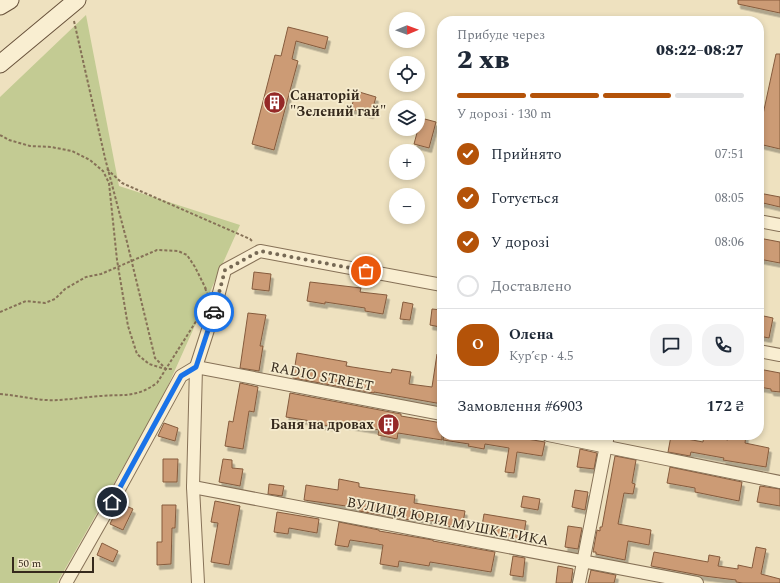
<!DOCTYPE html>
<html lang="uk">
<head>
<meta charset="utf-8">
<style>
  :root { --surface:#fff; --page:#f2f2f3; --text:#1f2937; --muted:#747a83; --line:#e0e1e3; --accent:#b45309 }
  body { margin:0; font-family:Spectral,serif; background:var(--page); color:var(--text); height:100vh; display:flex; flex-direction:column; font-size:15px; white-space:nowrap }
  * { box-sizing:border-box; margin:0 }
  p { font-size:13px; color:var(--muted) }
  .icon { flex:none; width:22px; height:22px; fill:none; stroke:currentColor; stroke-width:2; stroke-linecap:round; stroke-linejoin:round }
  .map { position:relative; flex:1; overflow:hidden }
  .panel { position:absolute; left:437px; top:16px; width:327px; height:424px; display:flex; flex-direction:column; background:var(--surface); border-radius:16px; box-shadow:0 2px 6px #0003 }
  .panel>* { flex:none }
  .needle { width:26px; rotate:89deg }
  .fabs { position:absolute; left:389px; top:12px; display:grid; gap:8px }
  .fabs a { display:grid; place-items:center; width:36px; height:36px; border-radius:50%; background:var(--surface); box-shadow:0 2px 6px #0003; font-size:20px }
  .scale { position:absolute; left:12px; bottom:10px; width:82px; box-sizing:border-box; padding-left:4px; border:2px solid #35291c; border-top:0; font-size:11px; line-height:14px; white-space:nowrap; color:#35291c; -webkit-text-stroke:3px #f5ebce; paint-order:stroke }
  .pin { position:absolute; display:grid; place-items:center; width:34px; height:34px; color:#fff; margin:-17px; border:2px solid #fff; border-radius:50%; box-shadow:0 1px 4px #0007 }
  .courier { position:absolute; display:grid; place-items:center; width:40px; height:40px; margin:-20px; border:3px solid #1a73e8; border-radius:50%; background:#fff; color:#222; box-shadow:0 1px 5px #0007 }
  .summary em { font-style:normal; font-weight:800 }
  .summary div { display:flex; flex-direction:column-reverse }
  .summary { display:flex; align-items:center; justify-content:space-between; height:68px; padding:0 20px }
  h1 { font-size:26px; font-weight:800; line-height:30px }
  .bar { display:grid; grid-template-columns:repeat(4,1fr); gap:6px 4px; align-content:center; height:48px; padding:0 20px }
  .bar i { height:5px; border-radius:3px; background:var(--line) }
  .bar .selected { background:var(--accent) }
  .bar p { grid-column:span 4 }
  .line { display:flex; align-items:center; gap:10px; padding:0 20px; border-top:1px solid var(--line) }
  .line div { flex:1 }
  .round { display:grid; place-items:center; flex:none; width:42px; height:42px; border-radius:16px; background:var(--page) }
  ol { padding:0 20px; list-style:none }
  li { display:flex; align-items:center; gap:12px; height:44px }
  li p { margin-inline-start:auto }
  li .icon { padding:4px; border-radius:50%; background:var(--accent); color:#fff; stroke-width:4 }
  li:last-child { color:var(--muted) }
  li i { width:22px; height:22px; border:2px solid var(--line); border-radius:50% }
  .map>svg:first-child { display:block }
</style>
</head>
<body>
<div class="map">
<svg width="780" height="583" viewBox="0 0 780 583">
  <defs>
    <filter id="shadow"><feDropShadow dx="2.5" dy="4.5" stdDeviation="0" flood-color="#0004"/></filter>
  </defs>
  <rect width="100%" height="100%" fill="#eee1bf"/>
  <path fill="#c3cb93" d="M 86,15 L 119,186 L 240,225 L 162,399 L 57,583 L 0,583 L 0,97 Z"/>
  <g fill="#cc9b74" stroke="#855b3d" filter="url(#shadow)">
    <path d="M 738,0 L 780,0 L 780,13 L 738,4 Z"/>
    <path d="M 288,27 L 328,37 L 325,49 L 296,41 L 292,59 L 298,61 L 274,150 L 252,144 L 275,55 L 281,56 Z"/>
    <path d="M 776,54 L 780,54 L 780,149 L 759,144 L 759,133 Z"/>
    <path d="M 356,91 L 376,97 L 371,114 L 351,109 Z"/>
    <path d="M 421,118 L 436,122 L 429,148 L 414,144 Z"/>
    <path d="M 759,193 L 780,197 L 780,207 L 759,202 Z"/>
    <path d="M 759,238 L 780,242 L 780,263 L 759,259 Z"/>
    <path d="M 254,272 L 271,274 L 269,291 L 252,289 Z"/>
    <path d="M 310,282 L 361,288 L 360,292 L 387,295 L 383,314 L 365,311 L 365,308 L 325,302 L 325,304 L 307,301 Z"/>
    <path d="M 403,302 L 413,304 L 410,320 L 400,319 Z"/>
    <path d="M 432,309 L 442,310 L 440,327 L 430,325 Z"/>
    <path d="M 248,313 L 266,315 L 260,346 L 263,346 L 259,371 L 240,368 Z"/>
    <path d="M 759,315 L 773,318 L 769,338 L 759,336 Z"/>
    <path d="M 297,353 L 347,362 L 346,366 L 391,373 L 392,369 L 411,372 L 409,384 L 432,387 L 437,354 L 442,354 L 442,378 L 440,391 L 442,391 L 442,404 L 374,392 L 374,393 L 293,378 Z"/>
    <path d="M 759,369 L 780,373 L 780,392 L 771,391 L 771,389 L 759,387 Z"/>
    <path d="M 240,383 L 258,387 L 254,412 L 249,411 L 243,449 L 225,446 L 229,421 L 233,422 Z"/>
    <path d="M 290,393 L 401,414 L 401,416 L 442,423 L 442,440 L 398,433 L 397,439 L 378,435 L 379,430 L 336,423 L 336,427 L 317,424 L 317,422 L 286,417 Z"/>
    <path d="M 164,423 L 178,428 L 175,441 L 158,436 Z"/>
    <path d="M 444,435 L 515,435 L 515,437 L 545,442 L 542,456 L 517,452 L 514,473 L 505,472 L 509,448 L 485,444 L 484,449 L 468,446 L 469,444 L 443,440 Z"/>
    <path d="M 704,435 L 728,440 L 730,435 L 746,435 L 745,443 L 769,448 L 766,467 L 723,460 L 724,458 L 691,452 L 690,456 L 668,452 L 671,436 L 703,442 Z"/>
    <path d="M 580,449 L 597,453 L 594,469 L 577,467 Z"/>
    <path d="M 615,456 L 636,460 L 632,483 L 635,484 L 633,494 L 624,493 L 618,524 L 651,530 L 649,545 L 628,541 L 625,560 L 596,554 L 596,552 L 593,552 L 597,530 L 600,531 L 600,527 L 602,527 Z"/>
    <path d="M 163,459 L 178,459 L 177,482 L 163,482 Z"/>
    <path d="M 223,459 L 232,460 L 232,468 L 243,469 L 240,486 L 219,482 Z"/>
    <path d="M 670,467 L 742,482 L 739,501 L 695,492 L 695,488 L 667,483 Z"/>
    <path d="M 339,479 L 359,483 L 359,487 L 415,495 L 414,503 L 465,511 L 462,529 L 446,526 L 447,523 L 412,517 L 411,520 L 382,515 L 359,511 L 360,508 L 304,500 L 306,485 L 338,490 Z"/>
    <path d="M 269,484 L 284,486 L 282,496 L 268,494 Z"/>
    <path d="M 760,486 L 780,489 L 780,506 L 757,502 Z"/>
    <path d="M 575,490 L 588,492 L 585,510 L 572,507 Z"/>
    <path d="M 523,496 L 540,499 L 538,510 L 521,507 Z"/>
    <path d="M 215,501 L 240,506 L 229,565 L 211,562 L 218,523 L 211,522 Z"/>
    <path d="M 120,503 L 133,509 L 123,530 L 110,524 Z"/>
    <path d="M 162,505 L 176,505 L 175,528 L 172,528 L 171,564 L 157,565 L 157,542 L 162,542 Z"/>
    <path d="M 277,512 L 319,519 L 317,533 L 289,528 L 288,534 L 274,532 Z"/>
    <path d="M 484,514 L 526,521 L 523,540 L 481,532 Z"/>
    <path d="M 339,522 L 379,530 L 379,531 L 433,540 L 433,541 L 495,552 L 491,572 L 430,562 L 429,566 L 399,561 L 398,567 L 380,564 L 383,545 L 350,540 L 348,547 L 335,545 Z"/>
    <path d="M 568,526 L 582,528 L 578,549 L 565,547 Z"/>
    <path d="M 102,543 L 118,551 L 113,562 L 97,555 Z"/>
    <path d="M 756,547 L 766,549 L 761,574 L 780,579 L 780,583 L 743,583 L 736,582 L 736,580 L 704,576 L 651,566 L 654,552 L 708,562 L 709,555 L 720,557 L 718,566 L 738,569 L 738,565 L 752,568 Z"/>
    <path d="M 513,556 L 525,558 L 523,577 L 510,575 Z"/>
    <path d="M 558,566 L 573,569 L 571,583 L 556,583 Z"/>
    <path d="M 591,570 L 616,575 L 614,583 L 588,583 Z"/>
  </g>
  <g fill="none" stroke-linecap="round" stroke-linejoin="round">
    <defs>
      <g id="minor">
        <path d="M 759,221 L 780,225"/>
        <path d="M 759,351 L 780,355"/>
        <path d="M 548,435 L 780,482"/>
        <path d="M 193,487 L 697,583"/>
        <path d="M 66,583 L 112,502 L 181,376 L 196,367 L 442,414"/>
        <path d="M 198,583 L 193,487 L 196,367 L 215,308 L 225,270 L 260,251 L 442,285"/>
        <path d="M 579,583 L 608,435"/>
      </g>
      <g id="secondary">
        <path d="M 0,6 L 10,0"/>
        <path d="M 0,64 L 77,0"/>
      </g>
    </defs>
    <use href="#minor" stroke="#867157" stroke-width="14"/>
    <use href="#secondary" stroke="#68523b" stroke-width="19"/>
    <g stroke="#867157" stroke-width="2" stroke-dasharray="3 2" stroke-linecap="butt">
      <path d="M 74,21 L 105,158 L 127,242 L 155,358 L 166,369 L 173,369"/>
      <path d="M 0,135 L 9,140 L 30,146 L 51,147 L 72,151 L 90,160 L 103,171 L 109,183 L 117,260 L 128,326 L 137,354 L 149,364 L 165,369"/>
      <path d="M 107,169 L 122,183 L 250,239 L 253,242"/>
      <path d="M 205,288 L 207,293"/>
      <path d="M 0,312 L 26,301 L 45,303 L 55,299 L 65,289 L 86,277 L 101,274 L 157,250 L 178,251 L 187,255 L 195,267 L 206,289"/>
      <path d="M 0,394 C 15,395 30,399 46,400 C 65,401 82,397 101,396 C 124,394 136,398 157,383 L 200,315"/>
    </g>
    <use href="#minor" stroke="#f9eed1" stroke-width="12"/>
    <use href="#secondary" stroke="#f9eed1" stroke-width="17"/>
  </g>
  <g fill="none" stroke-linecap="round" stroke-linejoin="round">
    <path stroke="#766955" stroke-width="4" stroke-dasharray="0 7.2" d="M 214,312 L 225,270 L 260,251 L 366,271"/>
    <path stroke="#1a73e8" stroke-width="5" d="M 112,502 L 181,376 L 196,367 L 214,312"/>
  </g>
  <defs>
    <symbol id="building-disc" viewBox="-11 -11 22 22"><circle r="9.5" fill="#952927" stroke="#f5ebce"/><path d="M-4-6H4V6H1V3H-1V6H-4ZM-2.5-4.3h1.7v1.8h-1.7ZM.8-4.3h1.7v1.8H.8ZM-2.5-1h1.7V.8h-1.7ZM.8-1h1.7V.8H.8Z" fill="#fff"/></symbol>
  </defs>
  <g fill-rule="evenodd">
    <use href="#building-disc" x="262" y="90" width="25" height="25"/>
    <use href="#building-disc" x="376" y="412" width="25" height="25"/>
  </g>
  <g text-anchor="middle" stroke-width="3.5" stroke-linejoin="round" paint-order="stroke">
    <g font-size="14" font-weight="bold" fill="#35291c" stroke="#f5ebce" text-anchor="start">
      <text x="290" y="100">Санаторій<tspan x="290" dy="16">"Зелений гай"</tspan></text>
      <text x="374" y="429" text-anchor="end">Баня на дровах</text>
    </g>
    <g font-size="14" fill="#35291c" stroke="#f5ebce">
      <text transform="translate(322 376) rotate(11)" y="5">RADIO STREET</text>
      <text transform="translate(448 521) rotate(11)" y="5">ВУЛИЦЯ ЮРІЯ МУШКЕТИКА</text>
    </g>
  </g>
</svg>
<div class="fabs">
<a><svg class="needle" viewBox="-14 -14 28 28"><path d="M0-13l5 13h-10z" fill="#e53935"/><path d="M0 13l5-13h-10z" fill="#747a83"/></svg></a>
<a><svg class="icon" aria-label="locate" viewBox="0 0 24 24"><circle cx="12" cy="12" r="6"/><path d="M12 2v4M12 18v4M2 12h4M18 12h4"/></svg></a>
<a><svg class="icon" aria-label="layers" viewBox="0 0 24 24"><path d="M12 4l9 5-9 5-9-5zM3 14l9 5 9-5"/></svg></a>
<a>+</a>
<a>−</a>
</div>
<div class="scale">50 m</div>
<div class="pin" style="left:366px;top:271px;background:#ea580c"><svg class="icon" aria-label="bag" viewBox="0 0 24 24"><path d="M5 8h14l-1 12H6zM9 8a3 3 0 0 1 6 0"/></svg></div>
<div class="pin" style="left:112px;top:502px;background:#1f2937"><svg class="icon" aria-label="home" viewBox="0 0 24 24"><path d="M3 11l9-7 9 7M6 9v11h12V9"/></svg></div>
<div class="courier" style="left:214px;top:312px"><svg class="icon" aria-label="car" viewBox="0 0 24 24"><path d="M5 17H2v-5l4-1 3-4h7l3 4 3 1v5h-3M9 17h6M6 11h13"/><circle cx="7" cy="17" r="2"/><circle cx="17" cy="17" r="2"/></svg></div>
<section class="panel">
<div class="summary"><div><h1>2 хв</h1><p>Прибуде через</p></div><em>08:22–08:27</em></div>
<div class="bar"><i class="selected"></i><i class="selected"></i><i class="selected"></i><i></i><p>У дорозі · 130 m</p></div>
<ol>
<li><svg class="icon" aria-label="check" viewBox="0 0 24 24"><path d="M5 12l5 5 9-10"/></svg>Прийнято<p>07:51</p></li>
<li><svg class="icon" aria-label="check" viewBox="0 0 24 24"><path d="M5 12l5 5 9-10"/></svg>Готується<p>08:05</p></li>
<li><svg class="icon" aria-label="check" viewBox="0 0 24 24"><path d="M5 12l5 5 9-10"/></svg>У дорозі<p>08:06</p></li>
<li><i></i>Доставлено</li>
</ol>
<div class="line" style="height:72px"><b class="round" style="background:var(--accent);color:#fff">О</b><div><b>Олена</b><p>Кур’єр · 4.5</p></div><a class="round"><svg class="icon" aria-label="chat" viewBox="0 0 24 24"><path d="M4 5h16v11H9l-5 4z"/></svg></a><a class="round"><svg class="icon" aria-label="phone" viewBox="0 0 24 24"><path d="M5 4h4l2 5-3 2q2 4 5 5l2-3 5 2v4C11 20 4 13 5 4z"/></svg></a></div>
<div class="line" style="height:52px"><div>Замовлення #6903</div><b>172 ₴</b></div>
</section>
</div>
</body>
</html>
